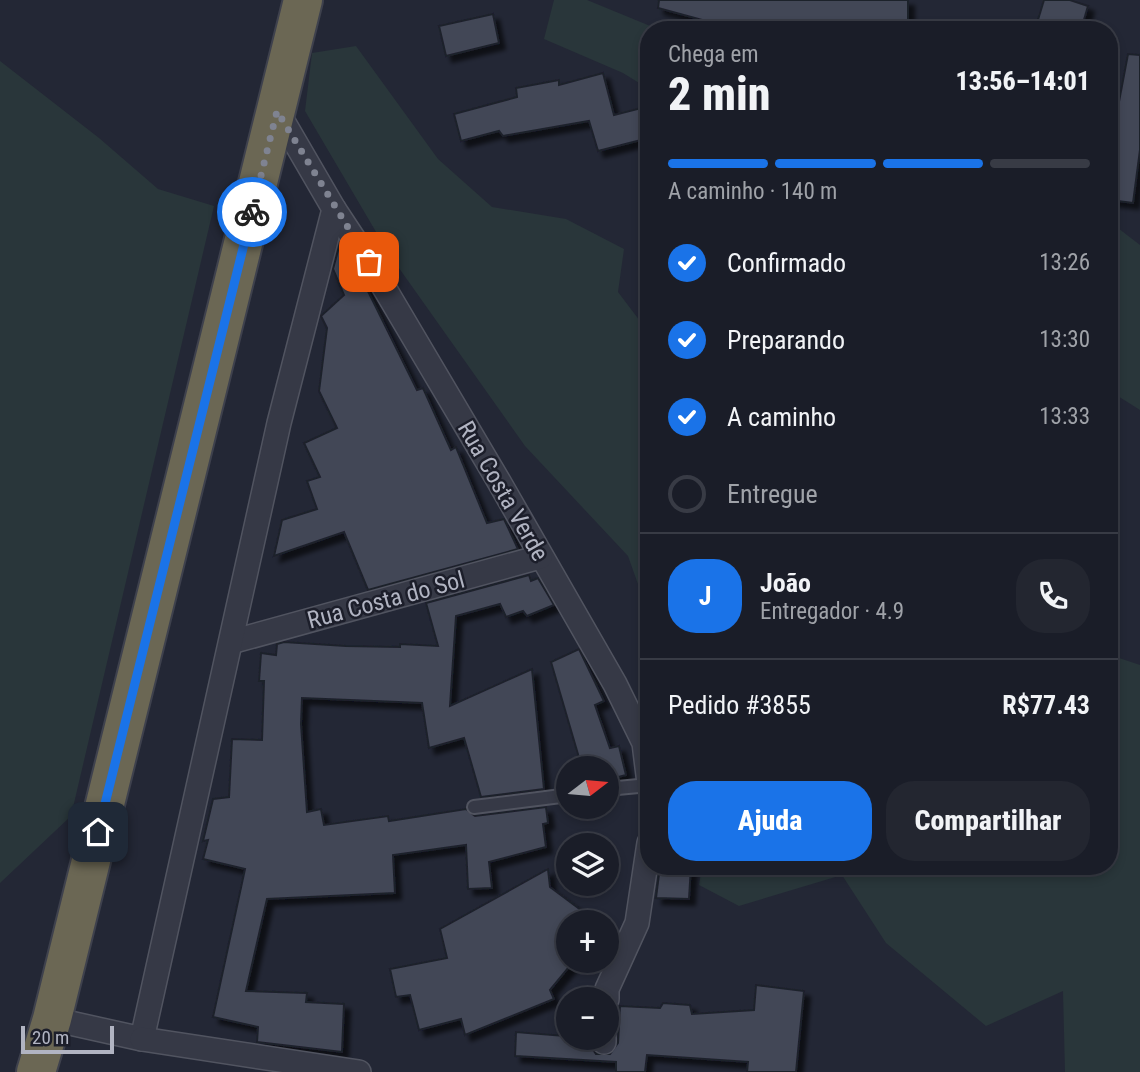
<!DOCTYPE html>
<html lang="pt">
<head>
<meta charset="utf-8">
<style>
  :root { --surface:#1a1d28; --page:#232630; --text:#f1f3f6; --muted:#9fa2a8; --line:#383b45; --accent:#1a73e8 }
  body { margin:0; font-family:"Roboto Condensed",sans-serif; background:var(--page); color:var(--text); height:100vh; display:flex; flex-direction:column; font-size:26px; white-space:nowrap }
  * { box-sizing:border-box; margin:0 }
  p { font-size:23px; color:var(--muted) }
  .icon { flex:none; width:38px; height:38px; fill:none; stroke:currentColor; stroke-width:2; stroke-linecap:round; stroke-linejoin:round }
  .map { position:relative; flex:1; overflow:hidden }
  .details { position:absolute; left:640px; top:21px; width:478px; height:854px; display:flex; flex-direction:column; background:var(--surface); border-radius:28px; box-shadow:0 4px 10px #0003,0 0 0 2px var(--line) }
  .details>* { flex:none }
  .needle { width:46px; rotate:74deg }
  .tools { position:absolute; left:556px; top:756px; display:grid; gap:14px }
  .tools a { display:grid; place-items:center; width:63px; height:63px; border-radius:50%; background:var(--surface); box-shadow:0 4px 10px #0003,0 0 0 2px var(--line); font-size:35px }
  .scale { position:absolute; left:21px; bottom:18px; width:93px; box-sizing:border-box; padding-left:7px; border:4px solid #b1b4c2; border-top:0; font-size:19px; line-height:24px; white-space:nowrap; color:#b1b4c2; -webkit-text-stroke:5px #1c1e2a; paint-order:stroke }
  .pin { position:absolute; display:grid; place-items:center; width:60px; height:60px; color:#fff; margin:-30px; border-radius:14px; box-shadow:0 4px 10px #0006 }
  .courier { position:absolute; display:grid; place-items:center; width:70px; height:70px; margin:-35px; border:5px solid #1a73e8; border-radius:50%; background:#fff; color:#222; box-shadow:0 2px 9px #0007 }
  .headline em { font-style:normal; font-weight:800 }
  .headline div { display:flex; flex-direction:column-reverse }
  .headline { display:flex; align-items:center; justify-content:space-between; height:119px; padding:0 28px }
  h1 { font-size:46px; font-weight:800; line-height:52px }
  .bar { display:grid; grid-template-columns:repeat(4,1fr); gap:10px 7px; align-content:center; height:84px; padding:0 28px }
  .bar i { height:9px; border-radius:5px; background:var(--line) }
  .bar .on { background:var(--accent) }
  .bar p { grid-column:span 4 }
  .line { display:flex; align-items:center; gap:18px; padding:0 28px; border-top:2px solid var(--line) }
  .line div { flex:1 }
  .round { display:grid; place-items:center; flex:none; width:74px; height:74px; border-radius:28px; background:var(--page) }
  ol { padding:0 28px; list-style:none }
  li { display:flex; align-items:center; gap:21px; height:77px }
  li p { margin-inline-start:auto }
  li .icon { padding:7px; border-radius:50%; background:var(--accent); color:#fff; stroke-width:4 }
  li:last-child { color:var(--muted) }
  li i { width:38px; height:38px; border:4px solid var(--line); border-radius:50% }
  .button { display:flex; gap:14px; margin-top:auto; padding:14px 28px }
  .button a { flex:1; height:80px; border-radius:28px; background:var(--accent); color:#fff; font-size:28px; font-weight:800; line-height:80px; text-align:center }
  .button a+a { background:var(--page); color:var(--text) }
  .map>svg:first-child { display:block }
</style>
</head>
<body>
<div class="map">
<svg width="1140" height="1072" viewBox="0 0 1140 1072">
  <defs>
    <filter id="shadow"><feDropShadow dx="6" dy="6" stdDeviation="2" flood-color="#0009"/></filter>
  </defs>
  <rect width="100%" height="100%" fill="#232735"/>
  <g fill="#29363a">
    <path d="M 554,0 L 587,0 L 660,30 L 649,30 L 649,89 L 623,73 L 544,39 Z"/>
    <path d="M 356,46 L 438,159 L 492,207 L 566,219 L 624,249 L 618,292 L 649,333 L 649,615 L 628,556 L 525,446 L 389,254 L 305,111 L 312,53 Z"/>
    <path d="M 0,61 L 99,138 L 158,189 L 214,206 L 71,816 L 0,883 Z"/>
    <path d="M 1110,222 L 1140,245 L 1140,410 L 1110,391 Z"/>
    <path d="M 1110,655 L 1140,665 L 1140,1072 L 1065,1072 L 1063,991 L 986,1026 L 886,943 L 842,875 L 739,906 L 699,885 L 702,866 L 1110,866 Z"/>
  </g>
  <g fill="#424656" stroke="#1e202c" stroke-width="2" filter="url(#shadow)">
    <path d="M 659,0 L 908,0 L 908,30 L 739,30 L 658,8 Z"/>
    <path d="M 1044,0 L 1070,0 L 1088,6 L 1081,30 L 1056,30 L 1037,23 Z"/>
    <path d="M 493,14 L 499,43 L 446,56 L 439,26 Z"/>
    <path d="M 1128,54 L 1140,55 L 1140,150 L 1133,203 L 1110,200 L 1110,149 Z"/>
    <path d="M 603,73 L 614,115 L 649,106 L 649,138 L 598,151 L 589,121 L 503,136 L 499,131 L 461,141 L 454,114 L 517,97 L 516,88 L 559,80 L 559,85 Z"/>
    <path d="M 340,243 L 357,269 L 417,390 L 423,388 L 451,450 L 456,447 L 487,523 L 504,519 L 518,549 L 368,590 L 344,532 L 274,556 L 282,520 L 317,509 L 307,481 L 320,477 L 304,443 L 337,428 L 319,391 L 327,328 L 321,316 L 344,295 L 333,269 Z"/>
    <path d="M 529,575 L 531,581 L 538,578 L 554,605 L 527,616 L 523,611 L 506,617 L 500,604 L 456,616 L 450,706 L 532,669 L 544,789 L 481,797 L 464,738 L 429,748 L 422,703 L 302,698 L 301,724 L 307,812 L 321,809 L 324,825 L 388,816 L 389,821 L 466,809 L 475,816 L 546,807 L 548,823 L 543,824 L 546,847 L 489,862 L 492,888 L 468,889 L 466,845 L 393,855 L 395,893 L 267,899 L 246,991 L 307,993 L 306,1002 L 344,1004 L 342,1052 L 257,1042 L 258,1027 L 213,1017 L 245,869 L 203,859 L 208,840 L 203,841 L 213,799 L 229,797 L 232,739 L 262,740 L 264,681 L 259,681 L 261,653 L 276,655 L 277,644 L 284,642 L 346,646 L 400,647 L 400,644 L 438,646 L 426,603 Z"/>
    <path d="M 579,649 L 604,701 L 595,705 L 610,748 L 619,746 L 626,775 L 607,780 L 607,768 L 582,768 L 551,662 Z"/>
    <path d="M 660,866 L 691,866 L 689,899 L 656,898 Z"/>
    <path d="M 548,869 L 550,887 L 597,922 L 569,922 L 569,961 L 574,961 L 550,990 L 554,999 L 465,1035 L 461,1019 L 419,1030 L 410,995 L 396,997 L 390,969 L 447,958 L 440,929 Z"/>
    <path d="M 756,985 L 804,991 L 796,1072 L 747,1072 L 748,1062 L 647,1055 L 645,1072 L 616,1072 L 616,1062 L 515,1056 L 516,1032 L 590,1038 L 592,1048 L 596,1054 L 610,1054 L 618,1043 L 620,1006 L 660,1008 L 663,1003 L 690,1005 L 692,1014 L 754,1010 Z"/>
  </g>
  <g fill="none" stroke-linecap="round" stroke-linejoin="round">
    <defs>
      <g id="lane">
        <path d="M 607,789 L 649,785"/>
        <path d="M 474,807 L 569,795"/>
      </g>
      <g id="street">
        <path d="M 334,209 L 369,262 L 498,480 L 615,684 L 644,743 L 649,783"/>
        <path d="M 231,642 L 540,557"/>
        <path d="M 607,999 L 607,989 L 637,923 L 649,843"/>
        <path d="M 52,1019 L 142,1039 L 279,423 L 334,209 L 277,111"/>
        <path d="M 142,1039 L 359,1072"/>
        <path d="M 604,1042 L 604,1038"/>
      </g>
      <path id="highway" d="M 36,1072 L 52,1019 L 303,0"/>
    </defs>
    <use href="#lane" stroke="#515460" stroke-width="16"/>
    <use href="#street" stroke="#515460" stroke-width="26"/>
    <use href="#highway" stroke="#3e414d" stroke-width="42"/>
    <use href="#lane" stroke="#363946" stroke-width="12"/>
    <use href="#street" stroke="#363946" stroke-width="23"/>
    <use href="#highway" stroke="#6b6754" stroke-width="38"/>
  </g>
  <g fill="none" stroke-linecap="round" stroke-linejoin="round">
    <path stroke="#7f8391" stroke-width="7" stroke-dasharray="0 12.6" d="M 252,212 L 277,111 L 369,262"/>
    <path stroke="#1a73e8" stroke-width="9" d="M 98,832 L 252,212"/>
  </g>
  <g text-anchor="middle" stroke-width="5" stroke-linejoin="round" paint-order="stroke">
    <g font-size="24" fill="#b1b4c2" stroke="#1c1e2a">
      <text transform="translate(503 491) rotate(60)" y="8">Rua Costa Verde</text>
      <text transform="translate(386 600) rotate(-15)" y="8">Rua Costa do Sol</text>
    </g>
  </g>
</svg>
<div class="tools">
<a><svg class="needle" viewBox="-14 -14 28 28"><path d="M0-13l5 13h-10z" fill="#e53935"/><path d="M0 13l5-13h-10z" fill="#9fa2a8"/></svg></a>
<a><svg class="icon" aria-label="layers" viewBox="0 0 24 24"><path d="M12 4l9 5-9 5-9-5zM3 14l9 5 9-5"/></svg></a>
<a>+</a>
<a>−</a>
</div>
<div class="scale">20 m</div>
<div class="pin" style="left:369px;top:262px;background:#ea580c"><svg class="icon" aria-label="bag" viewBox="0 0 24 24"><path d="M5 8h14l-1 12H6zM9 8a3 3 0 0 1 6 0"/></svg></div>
<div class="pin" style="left:98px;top:832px;background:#1f2937"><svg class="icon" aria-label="home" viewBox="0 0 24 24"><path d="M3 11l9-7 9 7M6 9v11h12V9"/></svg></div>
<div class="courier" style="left:252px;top:212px"><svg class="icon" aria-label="bike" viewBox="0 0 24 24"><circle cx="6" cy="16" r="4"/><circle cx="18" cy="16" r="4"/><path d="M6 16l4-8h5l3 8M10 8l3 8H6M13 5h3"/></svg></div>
<section class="details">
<div class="headline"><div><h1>2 min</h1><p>Chega em</p></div><em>13:56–14:01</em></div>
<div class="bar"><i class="on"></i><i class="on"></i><i class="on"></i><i></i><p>A caminho · 140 m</p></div>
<ol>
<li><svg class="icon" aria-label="check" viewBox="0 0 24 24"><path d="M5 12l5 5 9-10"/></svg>Confirmado<p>13:26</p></li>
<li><svg class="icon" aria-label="check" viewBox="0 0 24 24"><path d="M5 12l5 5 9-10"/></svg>Preparando<p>13:30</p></li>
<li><svg class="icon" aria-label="check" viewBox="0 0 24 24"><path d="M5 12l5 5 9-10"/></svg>A caminho<p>13:33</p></li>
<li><i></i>Entregue</li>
</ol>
<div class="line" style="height:126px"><b class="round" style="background:var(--accent);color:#fff">J</b><div><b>João</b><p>Entregador · 4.9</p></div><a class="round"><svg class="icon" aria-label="phone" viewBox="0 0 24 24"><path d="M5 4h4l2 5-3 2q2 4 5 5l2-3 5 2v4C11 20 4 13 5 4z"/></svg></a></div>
<div class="line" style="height:91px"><div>Pedido #3855</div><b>R$77.43</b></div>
<div class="button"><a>Ajuda</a><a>Compartilhar</a></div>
</section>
</div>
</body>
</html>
